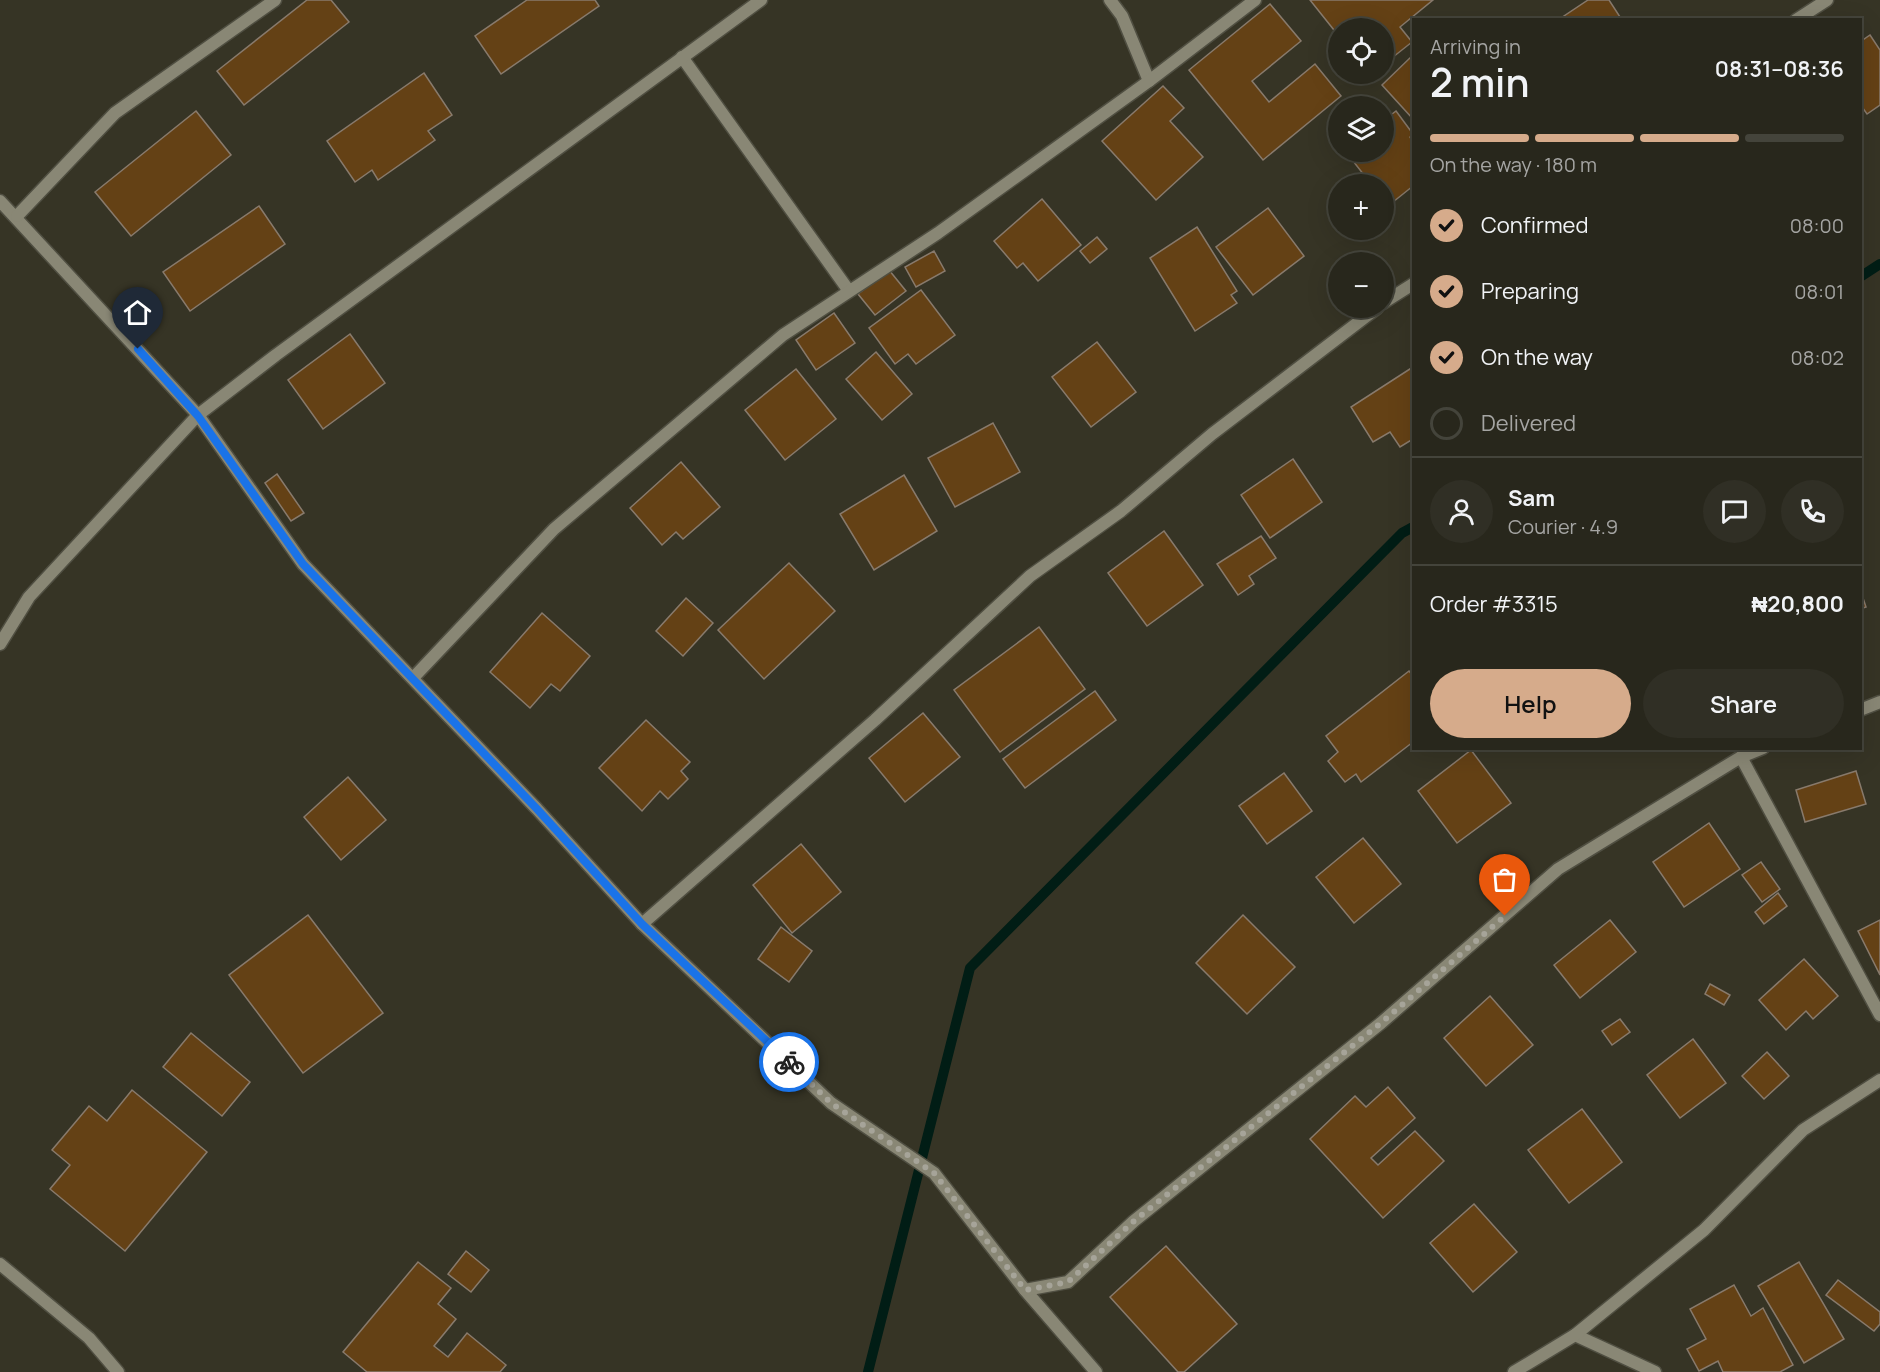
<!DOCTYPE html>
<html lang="en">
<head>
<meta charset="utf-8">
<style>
  :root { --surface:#28271c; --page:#302f25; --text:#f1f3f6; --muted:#a5a5a3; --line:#44443b; --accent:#d6ab8b }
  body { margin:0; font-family:Manrope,sans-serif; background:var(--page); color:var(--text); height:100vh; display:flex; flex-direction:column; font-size:22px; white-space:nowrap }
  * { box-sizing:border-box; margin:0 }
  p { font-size:20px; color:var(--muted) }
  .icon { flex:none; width:33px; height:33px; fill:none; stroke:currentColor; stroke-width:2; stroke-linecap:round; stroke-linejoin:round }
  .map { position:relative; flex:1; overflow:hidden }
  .side { position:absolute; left:1412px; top:18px; width:450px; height:732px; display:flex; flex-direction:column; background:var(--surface); border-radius:0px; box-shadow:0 6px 24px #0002,0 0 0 2px var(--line) }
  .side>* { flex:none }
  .fabs { position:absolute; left:1328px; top:18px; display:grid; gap:12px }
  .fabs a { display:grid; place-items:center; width:66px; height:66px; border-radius:50%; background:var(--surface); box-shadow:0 6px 24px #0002,0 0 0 2px var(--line); font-size:30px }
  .pin { position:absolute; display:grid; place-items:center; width:51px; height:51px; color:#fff; margin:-62px -26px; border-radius:50% 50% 50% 0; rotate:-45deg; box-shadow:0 0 6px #0007 }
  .pin .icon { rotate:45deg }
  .courier { position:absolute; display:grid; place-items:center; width:60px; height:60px; margin:-30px; border:4px solid #1a73e8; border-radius:50%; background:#fff; color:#222; box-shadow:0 2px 8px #0007 }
  .overview em { font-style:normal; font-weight:600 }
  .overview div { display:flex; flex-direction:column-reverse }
  .overview { display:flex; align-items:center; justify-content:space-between; height:102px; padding:0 18px }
  h1 { font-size:39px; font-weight:600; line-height:45px }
  .bar { display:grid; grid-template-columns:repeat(4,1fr); gap:9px 6px; align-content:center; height:72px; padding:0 18px }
  .bar i { height:8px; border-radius:4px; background:var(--line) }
  .bar .selected { background:var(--accent) }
  .bar p { grid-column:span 4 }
  .line { display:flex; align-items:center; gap:15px; padding:0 18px; border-top:2px solid var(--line) }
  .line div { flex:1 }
  .round { display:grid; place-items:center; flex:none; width:63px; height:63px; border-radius:32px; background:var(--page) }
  ol { padding:0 18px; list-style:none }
  li { display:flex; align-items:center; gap:18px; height:66px }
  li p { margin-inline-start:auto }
  li .icon { padding:6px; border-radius:50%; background:var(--accent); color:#111; stroke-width:4 }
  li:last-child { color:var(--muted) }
  li i { width:33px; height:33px; border:3px solid var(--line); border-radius:50% }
  .primary-button { display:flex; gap:12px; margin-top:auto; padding:12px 18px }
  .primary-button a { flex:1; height:69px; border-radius:36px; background:var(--accent); color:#111; font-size:24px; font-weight:600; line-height:69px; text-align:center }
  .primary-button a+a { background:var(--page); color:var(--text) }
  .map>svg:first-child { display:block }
</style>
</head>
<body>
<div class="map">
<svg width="1880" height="1372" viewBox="0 0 1880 1372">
  <rect width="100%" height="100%" fill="#363425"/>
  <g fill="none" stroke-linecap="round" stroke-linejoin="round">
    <g stroke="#011d15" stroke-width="10">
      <path d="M 1860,277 L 1880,264"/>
      <path d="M 868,1372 L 970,968 L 1402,533 L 1413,527"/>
    </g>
  </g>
  <g fill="#644115" stroke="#887a6c" stroke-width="1.5">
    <path d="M 307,0 L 331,0 L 349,22 L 244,105 L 217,71 Z"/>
    <path d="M 527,0 L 595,0 L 599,6 L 501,74 L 475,36 Z"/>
    <path d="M 1310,0 L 1433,0 L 1400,27 L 1412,42 L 1383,65 L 1383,28 L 1338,28 L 1338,35 Z"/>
    <path d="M 1588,0 L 1609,0 L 1622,20 L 1558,20 Z"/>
    <path d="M 1270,4 L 1301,41 L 1252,81 L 1269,102 L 1315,64 L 1341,96 L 1263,160 L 1189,70 Z"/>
    <path d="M 1870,35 L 1880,50 L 1880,105 L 1867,114 L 1860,104 L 1860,42 Z"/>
    <path d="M 1412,56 L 1413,57 L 1413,119 L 1382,85 Z"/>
    <path d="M 424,73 L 452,115 L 428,131 L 435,140 L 378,180 L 372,170 L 355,182 L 327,141 Z"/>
    <path d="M 1163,86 L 1184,108 L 1170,121 L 1203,157 L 1156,200 L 1102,141 Z"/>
    <path d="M 196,111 L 231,155 L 131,236 L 95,192 Z"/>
    <path d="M 1396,111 L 1413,134 L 1410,137 L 1413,142 L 1413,186 L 1388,206 L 1383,200 L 1383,184 L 1371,184 L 1346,152 L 1383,152 L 1383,121 Z"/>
    <path d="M 1042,199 L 1081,245 L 1038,281 L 1023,263 L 1017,268 L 994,241 Z"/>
    <path d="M 259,206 L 285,244 L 190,311 L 163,272 Z"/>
    <path d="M 1268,208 L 1304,256 L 1253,295 L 1216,247 Z"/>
    <path d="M 1197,227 L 1237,291 L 1231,295 L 1237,303 L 1195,331 L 1150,258 Z"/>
    <path d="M 1097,237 L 1107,249 L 1090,263 L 1080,251 Z"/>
    <path d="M 934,251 L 945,271 L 916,287 L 905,267 Z"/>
    <path d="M 889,270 L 906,291 L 875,315 L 858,294 Z"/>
    <path d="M 921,290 L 955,335 L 916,364 L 908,354 L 895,364 L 869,328 Z"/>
    <path d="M 834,313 L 855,343 L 816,370 L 796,340 Z"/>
    <path d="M 350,334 L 385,383 L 323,429 L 288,380 Z"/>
    <path d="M 1097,342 L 1136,392 L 1091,427 L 1052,377 Z"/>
    <path d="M 876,352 L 912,394 L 882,420 L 846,379 Z"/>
    <path d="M 1413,367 L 1413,439 L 1400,447 L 1390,432 L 1373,442 L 1351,407 Z"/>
    <path d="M 796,369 L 836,419 L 785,460 L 745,410 Z"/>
    <path d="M 993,423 L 1020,472 L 955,507 L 928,458 Z"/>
    <path d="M 1293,459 L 1322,502 L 1270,538 L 1241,495 Z"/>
    <path d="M 681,462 L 720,507 L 683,539 L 676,532 L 662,545 L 630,508 Z"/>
    <path d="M 277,474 L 304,513 L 291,521 L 265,483 Z"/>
    <path d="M 904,475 L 937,531 L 874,570 L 840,514 Z"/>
    <path d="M 1164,531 L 1203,585 L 1147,626 L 1108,573 Z"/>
    <path d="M 1261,536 L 1276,558 L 1249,576 L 1254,584 L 1238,595 L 1217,564 Z"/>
    <path d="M 789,563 L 835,611 L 764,679 L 718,630 Z"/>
    <path d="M 1860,589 L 1866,607 L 1860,609 Z"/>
    <path d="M 686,598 L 713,623 L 683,656 L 656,631 Z"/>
    <path d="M 542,613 L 590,656 L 560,691 L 551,684 L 530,708 L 490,672 Z"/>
    <path d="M 1039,627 L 1085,689 L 1000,752 L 954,690 Z"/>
    <path d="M 1409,671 L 1413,676 L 1413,742 L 1361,782 L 1356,774 L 1345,782 L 1328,761 L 1338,752 L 1326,736 Z"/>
    <path d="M 1095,691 L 1116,720 L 1025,788 L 1003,759 Z"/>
    <path d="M 923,713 L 960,757 L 905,802 L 869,758 Z"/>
    <path d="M 646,720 L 690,762 L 681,771 L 688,779 L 668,799 L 660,791 L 642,811 L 599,768 Z"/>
    <path d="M 1471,750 L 1511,803 L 1457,843 L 1418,791 Z"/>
    <path d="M 1856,771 L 1866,804 L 1805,822 L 1796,790 Z"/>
    <path d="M 1284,773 L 1312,811 L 1267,844 L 1239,806 Z"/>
    <path d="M 348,777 L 386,820 L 341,860 L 304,817 Z"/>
    <path d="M 1709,823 L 1740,869 L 1684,907 L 1653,862 Z"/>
    <path d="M 1363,838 L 1401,884 L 1354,923 L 1316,877 Z"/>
    <path d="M 801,844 L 841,892 L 792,933 L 753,885 Z"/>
    <path d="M 1761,862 L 1780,889 L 1762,902 L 1742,875 Z"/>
    <path d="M 1778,893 L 1787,906 L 1764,924 L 1755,912 Z"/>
    <path d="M 308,915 L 383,1013 L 303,1073 L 229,975 Z"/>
    <path d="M 1243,915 L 1295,967 L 1247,1014 L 1196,963 Z"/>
    <path d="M 1610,920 L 1636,952 L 1580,998 L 1554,965 Z"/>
    <path d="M 1880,920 L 1880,975 L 1858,931 Z"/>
    <path d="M 781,927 L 812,951 L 789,982 L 758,959 Z"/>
    <path d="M 1804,959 L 1838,996 L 1813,1019 L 1806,1011 L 1786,1030 L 1759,1000 Z"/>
    <path d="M 1710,984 L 1730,995 L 1724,1005 L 1705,994 Z"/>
    <path d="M 1490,996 L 1533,1045 L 1486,1086 L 1444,1038 Z"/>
    <path d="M 1620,1019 L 1630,1032 L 1612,1045 L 1602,1031 Z"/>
    <path d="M 191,1033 L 250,1082 L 222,1116 L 163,1067 Z"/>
    <path d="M 1693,1039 L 1726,1083 L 1680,1118 L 1647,1075 Z"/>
    <path d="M 1767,1052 L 1789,1076 L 1764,1099 L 1742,1076 Z"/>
    <path d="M 1388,1087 L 1415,1118 L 1371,1158 L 1378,1165 L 1415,1131 L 1444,1161 L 1383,1218 L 1310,1139 L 1355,1096 L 1366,1107 Z"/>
    <path d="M 132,1090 L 207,1152 L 125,1251 L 50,1189 L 70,1165 L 52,1150 L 89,1106 L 107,1121 Z"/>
    <path d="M 1582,1109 L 1622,1162 L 1569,1203 L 1528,1150 Z"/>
    <path d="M 1474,1204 L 1517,1252 L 1473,1292 L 1430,1243 Z"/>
    <path d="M 1166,1246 L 1237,1324 L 1184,1372 L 1178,1372 L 1110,1297 Z"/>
    <path d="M 466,1251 L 489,1270 L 471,1292 L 448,1274 Z"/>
    <path d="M 418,1262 L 451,1288 L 438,1304 L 456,1319 L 434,1346 L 448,1357 L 467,1333 L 506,1365 L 500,1372 L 367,1372 L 343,1352 Z"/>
    <path d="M 1799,1262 L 1844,1339 L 1804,1363 L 1758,1286 Z"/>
    <path d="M 1838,1280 L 1880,1312 L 1880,1324 L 1874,1331 L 1826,1295 Z"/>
    <path d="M 1734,1285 L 1751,1316 L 1763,1308 L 1793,1365 L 1780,1372 L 1723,1372 L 1718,1361 L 1699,1371 L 1687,1349 L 1706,1339 L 1690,1309 Z"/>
  </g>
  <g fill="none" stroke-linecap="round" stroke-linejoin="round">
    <defs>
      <g id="minor">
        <path d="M 1110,0 L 1122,16 L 1149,81"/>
        <path d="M 1796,20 L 1827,0"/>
        <path d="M 682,57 L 849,291"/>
        <path d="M 0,201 L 198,415 L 303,564 L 537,809 L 642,924 L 831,1103 L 934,1173 L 1025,1290 L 1096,1372"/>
        <path d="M 17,216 L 115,113 L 275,0"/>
        <path d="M 1383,303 L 1413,284"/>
        <path d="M 0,644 L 29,597 L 198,415 L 276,355 L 761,0"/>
        <path d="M 413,678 L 554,529 L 783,335 L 938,233 L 1149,81 L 1255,0"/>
        <path d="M 1860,710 L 1880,702"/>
        <path d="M 1741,757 L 1880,1015"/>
        <path d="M 642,924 L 875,720 L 1030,576 L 1121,511 L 1212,434 L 1377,308"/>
        <path d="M 0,1264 L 89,1338 L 118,1372"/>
        <path d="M 1025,1290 L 1068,1282 L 1134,1221 L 1381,1023 L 1558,869 L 1741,757 L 1763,748"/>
        <path d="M 1575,1335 L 1655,1372"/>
        <path d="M 1514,1372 L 1575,1335 L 1704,1230 L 1803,1130 L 1880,1080"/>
      </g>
    </defs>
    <use href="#minor" stroke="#504f42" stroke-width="15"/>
    <use href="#minor" stroke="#898775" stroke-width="12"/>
  </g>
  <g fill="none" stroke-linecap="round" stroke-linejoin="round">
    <path stroke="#a6a499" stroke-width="6" stroke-dasharray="0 10.8" d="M 789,1062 L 831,1103 L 934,1173 L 1025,1290 L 1068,1282 L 1134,1221 L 1381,1023 L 1505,916"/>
    <path stroke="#1a73e8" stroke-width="8" d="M 138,349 L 198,416 L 303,564 L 537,809 L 642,924 L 789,1062"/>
  </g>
</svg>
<div class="fabs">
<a><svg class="icon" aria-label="locate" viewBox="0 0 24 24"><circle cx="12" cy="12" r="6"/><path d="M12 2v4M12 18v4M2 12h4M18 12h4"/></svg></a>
<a><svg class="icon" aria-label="layers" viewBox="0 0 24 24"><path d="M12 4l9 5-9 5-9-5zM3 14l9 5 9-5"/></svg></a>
<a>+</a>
<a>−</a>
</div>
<div class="pin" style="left:1505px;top:916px;background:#ea580c"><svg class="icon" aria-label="bag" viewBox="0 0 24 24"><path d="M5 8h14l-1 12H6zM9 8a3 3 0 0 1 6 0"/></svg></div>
<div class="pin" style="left:138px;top:349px;background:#1f2937"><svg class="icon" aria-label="home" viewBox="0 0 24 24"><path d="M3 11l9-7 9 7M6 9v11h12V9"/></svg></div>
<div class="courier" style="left:789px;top:1062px"><svg class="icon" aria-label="bike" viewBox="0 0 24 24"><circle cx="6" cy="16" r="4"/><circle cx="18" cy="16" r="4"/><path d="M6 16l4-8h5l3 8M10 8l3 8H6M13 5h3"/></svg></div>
<section class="side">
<div class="overview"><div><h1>2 min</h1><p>Arriving in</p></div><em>08:31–08:36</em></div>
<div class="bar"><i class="selected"></i><i class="selected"></i><i class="selected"></i><i></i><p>On the way · 180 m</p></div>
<ol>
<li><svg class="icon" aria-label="check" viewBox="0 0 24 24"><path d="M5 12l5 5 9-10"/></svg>Confirmed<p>08:00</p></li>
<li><svg class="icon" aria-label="check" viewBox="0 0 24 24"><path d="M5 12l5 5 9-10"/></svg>Preparing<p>08:01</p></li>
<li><svg class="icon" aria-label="check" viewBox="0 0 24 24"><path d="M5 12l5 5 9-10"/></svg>On the way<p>08:02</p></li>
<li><i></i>Delivered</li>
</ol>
<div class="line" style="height:108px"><a class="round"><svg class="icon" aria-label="person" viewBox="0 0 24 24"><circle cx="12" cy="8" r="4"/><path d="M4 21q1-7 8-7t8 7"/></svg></a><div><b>Sam</b><p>Courier · 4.9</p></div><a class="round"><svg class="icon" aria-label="chat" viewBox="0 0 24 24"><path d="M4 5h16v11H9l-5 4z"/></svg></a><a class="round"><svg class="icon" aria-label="phone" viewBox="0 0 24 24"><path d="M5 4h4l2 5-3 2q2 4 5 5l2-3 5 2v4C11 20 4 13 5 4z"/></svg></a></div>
<div class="line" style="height:78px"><div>Order #3315</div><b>₦20,800</b></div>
<div class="primary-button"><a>Help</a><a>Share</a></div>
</section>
</div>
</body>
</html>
